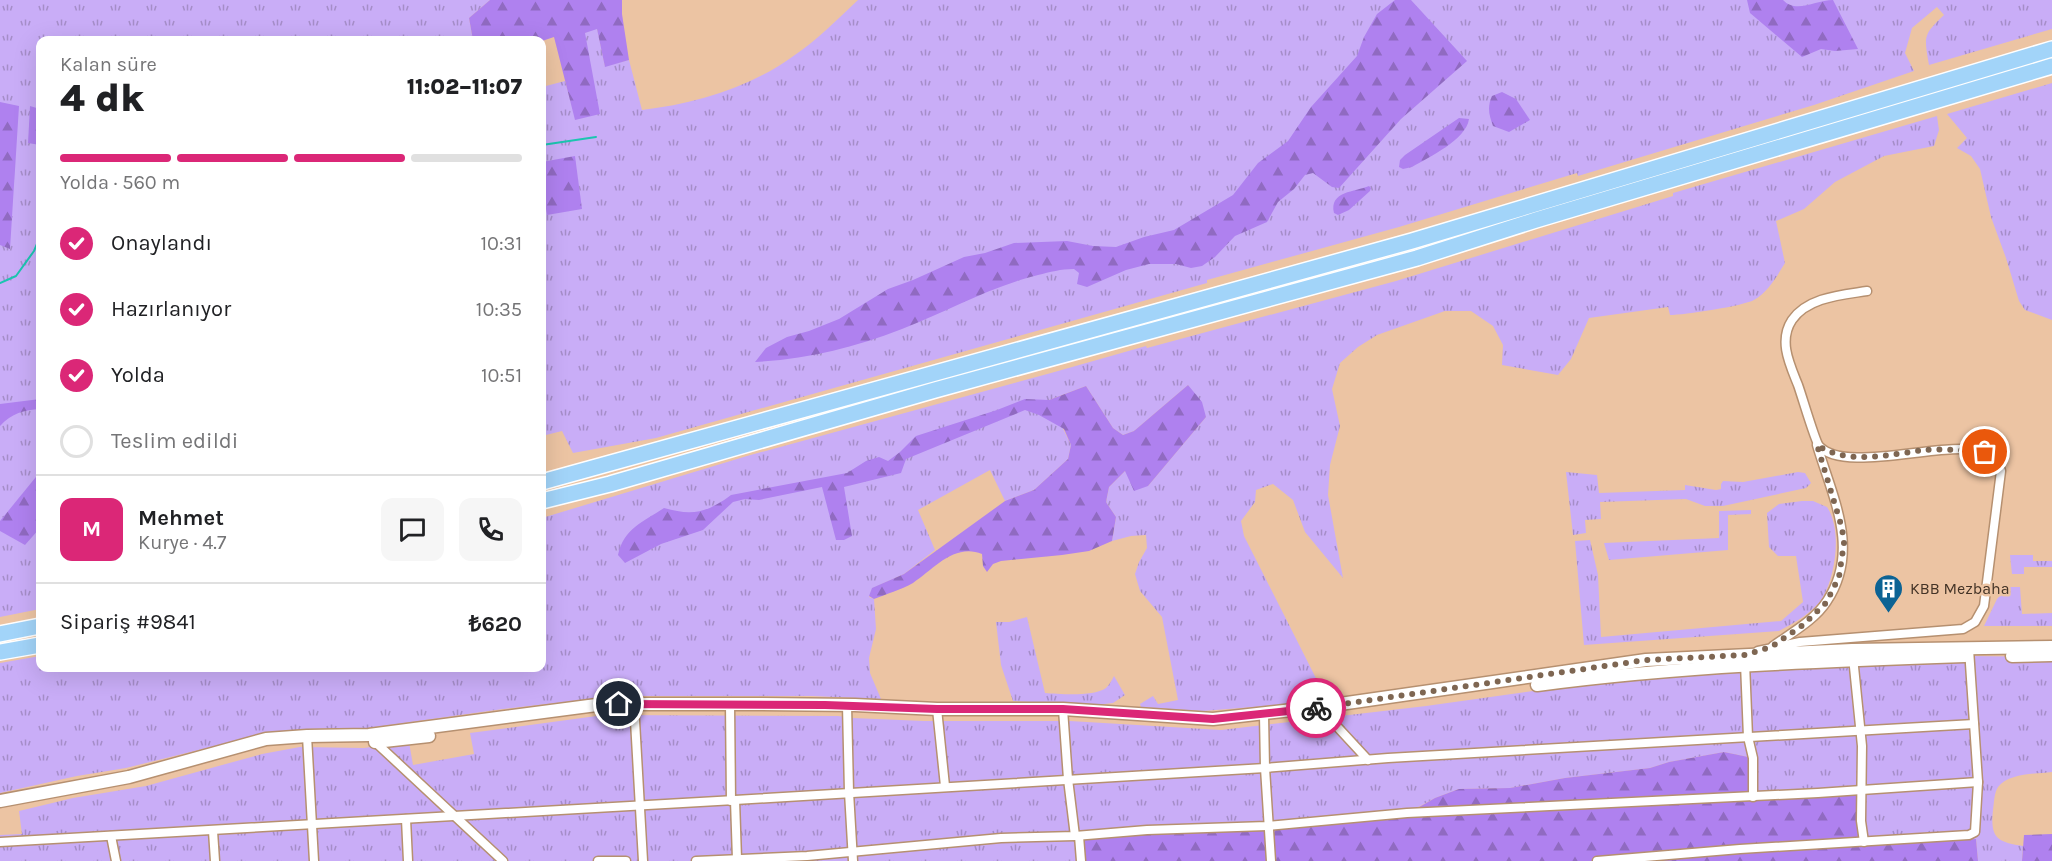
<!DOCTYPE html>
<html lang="tr">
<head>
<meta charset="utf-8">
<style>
  :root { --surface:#fff; --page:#f6f6f6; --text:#202124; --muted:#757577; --line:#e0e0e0; --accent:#db2777 }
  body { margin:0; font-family:Karla,sans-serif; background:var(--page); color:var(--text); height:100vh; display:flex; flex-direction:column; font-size:22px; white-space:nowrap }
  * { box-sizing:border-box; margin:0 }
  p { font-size:20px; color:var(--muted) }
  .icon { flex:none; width:33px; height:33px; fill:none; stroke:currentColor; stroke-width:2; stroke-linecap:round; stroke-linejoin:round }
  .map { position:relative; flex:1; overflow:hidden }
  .side { position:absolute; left:36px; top:36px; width:510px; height:636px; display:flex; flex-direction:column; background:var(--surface); border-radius:12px; box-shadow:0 6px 24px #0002 }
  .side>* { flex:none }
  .pin { position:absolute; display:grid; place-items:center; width:51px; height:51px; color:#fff; margin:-26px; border:3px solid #fff; border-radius:50%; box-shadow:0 2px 6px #0007 }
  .courier { position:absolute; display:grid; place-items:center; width:60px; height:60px; margin:-30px; border:4px solid #db2777; border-radius:50%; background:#fff; color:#222; box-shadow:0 2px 8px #0007 }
  .overview em { font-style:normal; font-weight:800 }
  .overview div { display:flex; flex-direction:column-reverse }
  .overview { display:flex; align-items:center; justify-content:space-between; height:102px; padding:0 24px }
  h1 { font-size:39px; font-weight:800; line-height:45px }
  .bar { display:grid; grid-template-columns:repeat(4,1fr); gap:9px 6px; align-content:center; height:72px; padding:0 24px }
  .bar i { height:8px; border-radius:4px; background:var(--line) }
  .bar .active { background:var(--accent) }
  .bar p { grid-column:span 4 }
  .line { display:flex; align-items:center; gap:15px; padding:0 24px; border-top:2px solid var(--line) }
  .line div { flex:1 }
  .round { display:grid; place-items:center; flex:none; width:63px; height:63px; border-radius:12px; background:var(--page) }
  ol { padding:0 24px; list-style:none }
  li { display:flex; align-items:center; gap:18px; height:66px }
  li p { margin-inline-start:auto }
  li .icon { padding:6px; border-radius:50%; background:var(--accent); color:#fff; stroke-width:4 }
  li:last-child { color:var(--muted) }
  li i { width:33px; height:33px; border:3px solid var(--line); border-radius:50% }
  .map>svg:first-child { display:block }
</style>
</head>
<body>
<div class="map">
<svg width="2052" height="861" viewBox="0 0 2052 861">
  <defs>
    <pattern id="grass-tufts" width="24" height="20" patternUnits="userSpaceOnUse" patternTransform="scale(1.5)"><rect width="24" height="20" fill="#c9adf7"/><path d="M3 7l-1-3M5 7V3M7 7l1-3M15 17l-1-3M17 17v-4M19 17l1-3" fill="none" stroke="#a58dc8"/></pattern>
    <pattern id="forest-firs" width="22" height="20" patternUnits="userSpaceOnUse" patternTransform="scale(1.5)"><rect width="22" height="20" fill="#af81ef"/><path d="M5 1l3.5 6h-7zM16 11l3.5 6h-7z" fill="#906ac1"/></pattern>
  </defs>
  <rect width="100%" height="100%" fill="#ecc4a3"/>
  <g fill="url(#grass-tufts)">
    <path d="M 0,0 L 490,0 L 469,18 L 473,40 L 40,40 L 40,609 L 0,617 Z"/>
    <path d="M 858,0 L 2052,0 L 2052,29 L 1929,65 C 1924,36 1923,35 1944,15 L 1937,7 L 1912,28 L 1905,53 L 1914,71 L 1814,105 L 1578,176 L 1577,173 L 1399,227 L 1207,280 L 1207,283 L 656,438 L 573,453 L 562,431 L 542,436 L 542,87 L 565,81 L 576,120 L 584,33 L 597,28 L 605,66 L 629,60 L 642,110 C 694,104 749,88 792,57 C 816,41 837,20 858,0 Z"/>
    <path d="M 2052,83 L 2052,320 L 2025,310 L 2019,301 L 2006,258 L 1991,217 L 1980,169 L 1971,156 L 1957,148 L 1967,138 L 1947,114 Z"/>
    <path d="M 1937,116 L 1939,130 L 1934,146 L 1884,156 L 1835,182 L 1804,209 L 1776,221 L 1785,263 C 1777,276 1768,292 1754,300 C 1743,306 1684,315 1670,315 L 1668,307 L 1589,318 L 1571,359 L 1558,375 L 1502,365 L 1503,345 L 1493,326 L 1471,311 L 1445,311 L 1377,335 L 1358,347 L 1340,363 L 1332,389 L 1340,426 L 1330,465 L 1328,495 L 1343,578 L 1305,532 L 1293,500 L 1273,484 L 1256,490 L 1255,502 L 1241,521 L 1244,536 L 1326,698 L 1280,705 L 1203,711 L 1141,707 L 1140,704 L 1153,696 L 1158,704 L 1178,700 L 1162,617 L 1140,591 L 1135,574 L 1139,562 L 1147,548 L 1146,535 L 1131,536 L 1112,541 L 1116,517 L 1106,502 L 1109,487 L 1125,471 L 1148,486 L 1206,417 L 1188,385 L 1134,431 L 1123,435 L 1113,428 L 1086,386 L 1049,400 L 1071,445 L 1068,459 L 1034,490 L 1005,501 L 990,470 L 918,510 L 935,550 L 904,574 L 873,588 L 869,597 L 874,599 L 876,629 L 869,658 L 870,673 L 881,699 L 812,696 L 616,696 L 503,709 L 368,728 L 306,729 L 267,733 L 126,768 L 77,776 L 0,793 L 0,663 L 40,656 L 40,668 L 542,668 L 542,518 L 747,456 L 1051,373 L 1146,346 L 1147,348 L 1396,281 L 1673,196 L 1673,193 Z"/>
    <path d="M 1566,472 L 1597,475 L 1599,493 L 1685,490 L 1685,485 L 1716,490 L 1721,489 L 1721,484 L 1723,481 L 1743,482 L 1798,472 L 1805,473 L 1811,483 L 1806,488 L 1723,506 L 1705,506 L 1686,499 L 1600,502 L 1601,519 L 1585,520 L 1586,533 L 1573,535 Z"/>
    <path d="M 1802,501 L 1813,501 L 1827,507 C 1842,529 1836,574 1823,597 C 1814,612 1794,623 1779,631 L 1584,645 L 1575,541 L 1590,540 L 1598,575 L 1601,637 L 1781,621 L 1803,602 L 1796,556 L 1778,556 L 1769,547 L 1767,513 L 1779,504 Z"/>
    <path d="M 1751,510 L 1751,514 L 1728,515 L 1728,550 L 1609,560 L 1604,543 L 1719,538 L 1719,511 Z"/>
    <path d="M 2010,555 L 2033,555 L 2033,561 L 2052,561 L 2052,567 L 2024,567 L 2024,574 L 2012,574 Z"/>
    <path d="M 2008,587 L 2020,587 L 2022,614 L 2052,613 L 2052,626 L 1984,626 L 1997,599 Z"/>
    <path d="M 1027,617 L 1045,693 C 1060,694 1093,697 1106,688 C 1109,685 1112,680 1114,676 L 1125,695 L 1113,703 L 1096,705 L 1013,701 L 1001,665 L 996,622 L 1009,622 Z"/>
    <path d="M 1970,656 L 2052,657 L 2052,772 C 2036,774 2009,773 1998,787 C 1994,793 1994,804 1993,810 C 1990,838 1997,842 2023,846 L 2022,861 L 1978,861 L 1976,839 L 1864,842 L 1753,797 L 1753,758 L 1724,752 L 1669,762 L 1650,768 L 1565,778 L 1510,788 L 1459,789 L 1435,798 L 1407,813 L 1078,861 L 0,861 L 0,835 L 22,834 L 19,811 L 73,798 L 146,786 L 262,754 L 300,747 L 364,748 L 409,742 L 413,765 L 474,754 L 470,733 L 604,715 L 838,716 L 853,718 L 924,721 L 1070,721 L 1221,730 L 1426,706 L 1689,669 Z"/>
  </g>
  <g fill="url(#forest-firs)">
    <path d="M 490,0 L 622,0 L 622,14 L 629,60 L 605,67 L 597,29 L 585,33 L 600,114 L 575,120 L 554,37 L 542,41 L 473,40 L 469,18 Z"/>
    <path d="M 1395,0 L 1411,0 L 1467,61 L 1401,119 L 1339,188 L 1332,187 L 1313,173 L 1305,175 L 1294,189 L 1278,202 L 1267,222 L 1235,236 L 1215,257 L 1202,266 L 1191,268 L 1176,264 L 1149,264 L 1126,270 L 1087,287 L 1077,284 L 1079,273 L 1074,269 C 1061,269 1050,272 1038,275 C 989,287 948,311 902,329 C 853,348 808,359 755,362 L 766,348 L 787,337 L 809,331 L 839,319 L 888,289 L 913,280 L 964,257 L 985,253 L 1014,243 L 1067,241 L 1093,246 L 1116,247 L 1144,237 L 1174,230 L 1233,195 L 1258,163 L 1288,141 L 1311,107 L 1357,56 L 1364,37 L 1377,14 Z"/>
    <path d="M 1747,0 L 1783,0 C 1796,14 1816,0 1833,0 L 1858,49 L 1835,51 L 1821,49 L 1802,57 L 1750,13 Z"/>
    <path d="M 1502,92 L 1516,99 L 1530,120 L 1509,132 L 1493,126 C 1489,115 1487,107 1492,96 Z"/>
    <path d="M 0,102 L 19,106 L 10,249 L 0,245 Z"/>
    <path d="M 30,106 L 40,109 L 40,145 L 28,143 Z"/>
    <path d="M 1459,118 L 1469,119 C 1466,140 1429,157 1412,167 L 1403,169 L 1399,167 L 1400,160 L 1405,155 Z"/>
    <path d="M 575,156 L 582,209 L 547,215 L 542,184 L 542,162 Z"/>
    <path d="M 1369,186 L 1371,188 L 1370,191 L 1349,210 L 1338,215 L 1334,213 C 1329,191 1355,192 1369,186 Z"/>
    <path d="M 1188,385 L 1202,402 L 1206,417 L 1148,486 L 1134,491 L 1125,471 L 1109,487 L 1106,502 L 1116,517 L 1112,541 L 1089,551 L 1062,555 L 1001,561 L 993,564 L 987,572 L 983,566 L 982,554 C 954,543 934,569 913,583 C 901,590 886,594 874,599 L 869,596 L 872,588 L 904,574 L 1005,501 L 1034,490 L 1068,459 L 1071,445 L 1064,429 L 1039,415 L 1025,410 L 906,459 L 901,473 L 844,487 L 852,536 L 844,540 L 836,540 L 822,487 L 773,497 L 759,500 L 745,499 L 733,502 L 703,530 L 661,544 L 625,563 L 618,555 C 624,528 643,522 664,508 C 692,516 707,513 731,495 L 847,473 L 866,461 L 879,457 L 888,461 L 900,452 L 916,436 L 997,410 L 1025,399 L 1049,400 L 1086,386 L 1113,428 L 1123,435 L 1134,431 Z"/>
    <path d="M 40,399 L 40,409 C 24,410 12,413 0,426 L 0,404 Z"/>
    <path d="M 40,472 L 40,528 L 25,545 L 0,531 L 0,521 Z"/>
    <path d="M 1724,752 L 1753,758 L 1753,797 L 1861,790 L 1865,842 L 1976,839 L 1978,861 L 1078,861 L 1075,836 L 1407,814 L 1435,798 L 1459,789 L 1510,788 L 1565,778 L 1650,768 L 1669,762 Z"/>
    <path d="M 2052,834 L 2052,861 L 2022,861 L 2024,835 Z"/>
  </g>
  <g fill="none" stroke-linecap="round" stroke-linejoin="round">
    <g stroke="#1bc5b0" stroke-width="2">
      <path d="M 542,145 L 596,137"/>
      <path d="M 0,283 L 16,276 L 34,251 L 40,237"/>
    </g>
    <defs>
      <g id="minor">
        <path d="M 1773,646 C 1791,633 1815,620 1827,601 C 1861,550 1832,496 1817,445"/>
        <path d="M 1758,651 L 1800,642 L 1963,629 L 1975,622 L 1984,606 L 2001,471 L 1997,459 C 1994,457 1989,454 1985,452 C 1945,439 1846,475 1819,446 C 1815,441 1802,396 1798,385 C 1790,365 1778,341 1792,320 C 1808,297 1842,295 1867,291"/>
        <path d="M 1853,657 L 1862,746 L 1861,821 L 1864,842"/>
        <path d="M 1745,663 L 1748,737 L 1753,758 L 1753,797"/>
        <path d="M 634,703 L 643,861"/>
        <path d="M 730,704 L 731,801"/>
        <path d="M 847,705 L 849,792 L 853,861"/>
        <path d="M 1319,707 L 1368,760"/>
        <path d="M 937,709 L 945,786"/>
        <path d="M 1063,709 L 1068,779 L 1075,836"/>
        <path d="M 1264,715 L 1265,768 L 1271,861"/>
        <path d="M 307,736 L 314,861"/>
        <path d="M 373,740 L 503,861"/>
        <path d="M 735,800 L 737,859"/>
        <path d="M 406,819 L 408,861"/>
        <path d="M 213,831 L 215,861"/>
        <path d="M 111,836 L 116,861"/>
        <path d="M 1079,836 L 1081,861"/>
        <path d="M 0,842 L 735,800 L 1265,768 L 1388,758 L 1974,724"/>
        <path d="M 598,861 L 626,861"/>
        <path d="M 696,861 L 807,856 L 1001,838 L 1075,836 L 1147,830 L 1267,826 L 1407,813 L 1818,793 L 1978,782"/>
        <path d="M 1597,861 L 1740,849 L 1969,835 L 1975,832 L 1978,782 L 1969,649"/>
      </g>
      <g id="secondary">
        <path d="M 2012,656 L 2052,655"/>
        <path d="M 1537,685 C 1679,666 1822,661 1965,656"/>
        <path d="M 375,742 L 429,736"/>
        <path d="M 0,801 L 129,777 L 266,739 L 307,736 L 369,735 L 604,704 L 758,704 L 855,705 L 937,709 L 1063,709 L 1213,719 L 1319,707 L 1646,660 L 1852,650 L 2052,647"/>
      </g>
      <g id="motorway">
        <path d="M 542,482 L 1412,241 L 2052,49"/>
        <path d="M 542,501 L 610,484 L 935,390 L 1417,258 L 1536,220 L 2052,66"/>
        <path d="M 0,634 L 40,626"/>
        <path d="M 0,652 L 40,645"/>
      </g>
    </defs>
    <use href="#minor" stroke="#b69070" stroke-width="11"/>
    <use href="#secondary" stroke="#b69070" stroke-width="15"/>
    <use href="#motorway" stroke="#fff" stroke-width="18"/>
    <use href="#minor" stroke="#fff" stroke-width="8"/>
    <use href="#secondary" stroke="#fff" stroke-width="12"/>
    <use href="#motorway" stroke="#a2d4f9" stroke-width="15"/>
  </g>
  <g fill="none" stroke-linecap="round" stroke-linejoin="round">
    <path stroke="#7e6652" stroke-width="6" stroke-dasharray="0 10.8" d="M 1316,708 L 1646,660 L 1745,655 L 1771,647 L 1803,625 L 1826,603 L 1839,577 L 1844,543 L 1842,528 L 1817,445 C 1849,466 1890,454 1925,450 C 1945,449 1966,450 1985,452"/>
    <path stroke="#db2777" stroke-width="8" d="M 619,704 L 825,705 L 937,709 L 1063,709 L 1213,719 L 1316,708"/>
  </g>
  <defs>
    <symbol id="building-pin" viewBox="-11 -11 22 30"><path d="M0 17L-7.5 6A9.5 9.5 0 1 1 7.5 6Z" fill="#0c6394" stroke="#ecc4a3"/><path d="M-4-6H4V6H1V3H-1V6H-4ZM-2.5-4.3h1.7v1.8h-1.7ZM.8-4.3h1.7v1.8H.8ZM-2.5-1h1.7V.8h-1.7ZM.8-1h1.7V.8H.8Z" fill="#fff"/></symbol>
  </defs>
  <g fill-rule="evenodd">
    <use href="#building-pin" x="1872" y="572" width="33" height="45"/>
  </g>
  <g text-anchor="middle" stroke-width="5" stroke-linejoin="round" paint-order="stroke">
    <g font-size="16" fill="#433326" stroke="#ecc4a3" text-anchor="start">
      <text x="1910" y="594">KBB Mezbaha</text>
    </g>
  </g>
</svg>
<div class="pin" style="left:1985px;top:452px;background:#ea580c"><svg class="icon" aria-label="bag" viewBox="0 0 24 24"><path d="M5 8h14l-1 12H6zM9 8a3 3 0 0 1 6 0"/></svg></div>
<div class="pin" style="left:619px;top:704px;background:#1f2937"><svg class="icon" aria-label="home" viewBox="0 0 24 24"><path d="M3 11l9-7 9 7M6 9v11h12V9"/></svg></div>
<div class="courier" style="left:1316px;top:708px"><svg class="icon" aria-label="bike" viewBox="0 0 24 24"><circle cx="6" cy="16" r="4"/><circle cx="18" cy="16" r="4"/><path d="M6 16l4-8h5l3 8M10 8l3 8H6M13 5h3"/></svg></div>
<section class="side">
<div class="overview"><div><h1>4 dk</h1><p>Kalan süre</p></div><em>11:02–11:07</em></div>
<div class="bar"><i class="active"></i><i class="active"></i><i class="active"></i><i></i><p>Yolda · 560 m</p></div>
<ol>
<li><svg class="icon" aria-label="check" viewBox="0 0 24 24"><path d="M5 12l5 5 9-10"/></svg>Onaylandı<p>10:31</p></li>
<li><svg class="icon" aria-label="check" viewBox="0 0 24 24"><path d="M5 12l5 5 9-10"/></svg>Hazırlanıyor<p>10:35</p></li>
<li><svg class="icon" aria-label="check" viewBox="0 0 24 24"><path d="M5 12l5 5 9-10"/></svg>Yolda<p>10:51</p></li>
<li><i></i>Teslim edildi</li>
</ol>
<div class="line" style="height:108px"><b class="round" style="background:var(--accent);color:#fff">M</b><div><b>Mehmet</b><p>Kurye · 4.7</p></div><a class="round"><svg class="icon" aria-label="chat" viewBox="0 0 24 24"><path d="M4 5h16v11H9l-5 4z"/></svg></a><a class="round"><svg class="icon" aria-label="phone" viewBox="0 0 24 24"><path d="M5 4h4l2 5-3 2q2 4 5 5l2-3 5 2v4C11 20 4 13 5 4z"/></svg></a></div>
<div class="line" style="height:78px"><div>Sipariş #9841</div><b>₺620</b></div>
</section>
</div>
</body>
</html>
